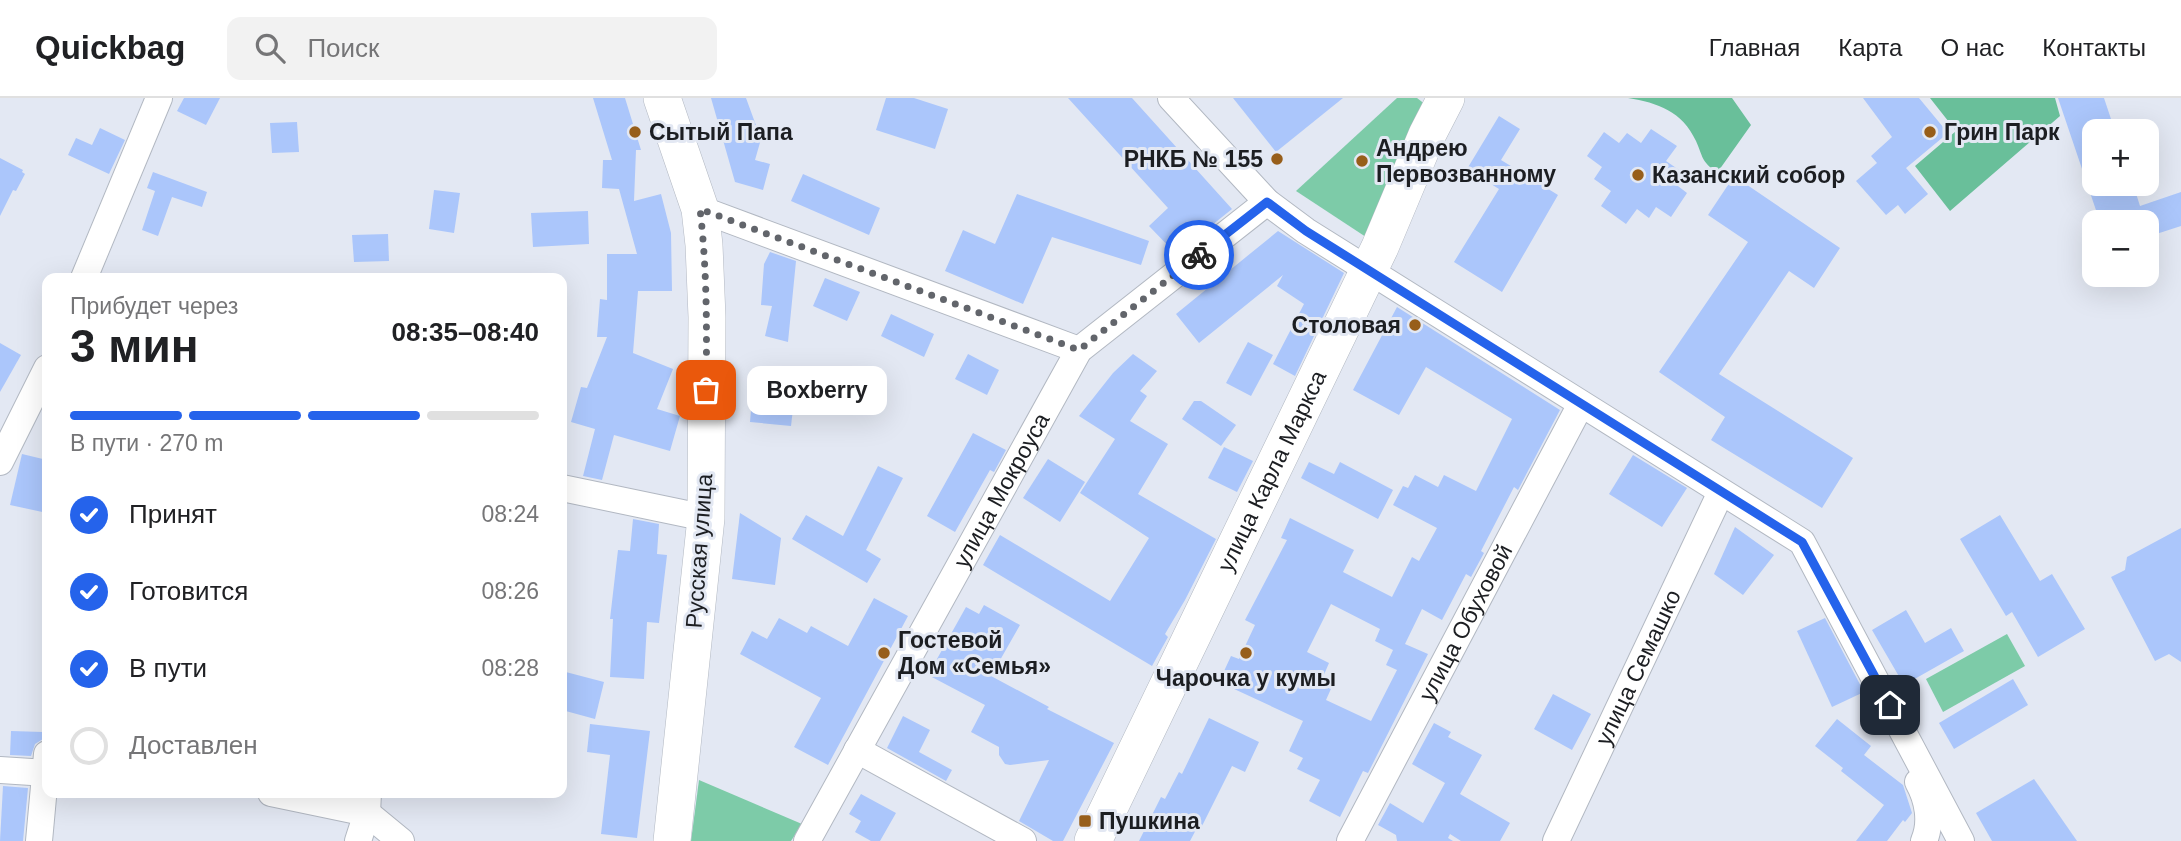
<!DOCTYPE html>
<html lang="ru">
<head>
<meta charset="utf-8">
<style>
  :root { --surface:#fff; --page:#f2f2f2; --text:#202124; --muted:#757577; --line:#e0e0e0; --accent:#2563eb }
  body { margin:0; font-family:Arial,sans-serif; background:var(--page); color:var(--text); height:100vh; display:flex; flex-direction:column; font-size:26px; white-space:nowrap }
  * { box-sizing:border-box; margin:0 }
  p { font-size:23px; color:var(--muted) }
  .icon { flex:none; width:38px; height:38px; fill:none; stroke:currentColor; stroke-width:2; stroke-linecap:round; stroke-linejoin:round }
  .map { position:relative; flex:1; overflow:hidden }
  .side { position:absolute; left:42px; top:175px; width:525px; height:525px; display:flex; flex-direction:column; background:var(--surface); border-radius:14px; box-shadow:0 7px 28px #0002 }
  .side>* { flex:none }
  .fabs { position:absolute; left:2082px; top:21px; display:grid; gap:14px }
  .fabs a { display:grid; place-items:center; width:77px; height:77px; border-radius:14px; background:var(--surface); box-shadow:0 7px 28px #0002; font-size:35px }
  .pin { position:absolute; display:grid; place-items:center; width:60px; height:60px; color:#fff; margin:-30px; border-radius:14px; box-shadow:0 4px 10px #0006 }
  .courier { position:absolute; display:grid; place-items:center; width:70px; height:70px; margin:-35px; border:5px solid #2563eb; border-radius:50%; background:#fff; color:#222; box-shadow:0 2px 9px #0007 }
  .bubble { position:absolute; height:49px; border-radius:14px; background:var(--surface); box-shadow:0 7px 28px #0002; font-size:23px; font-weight:700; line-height:49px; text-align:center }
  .summary em { font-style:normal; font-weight:700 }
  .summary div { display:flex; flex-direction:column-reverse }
  .summary { display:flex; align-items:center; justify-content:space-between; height:119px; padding:0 28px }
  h1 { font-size:46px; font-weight:700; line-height:52px }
  .bar { display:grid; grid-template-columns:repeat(4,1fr); gap:10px 7px; align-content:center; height:84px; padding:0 28px }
  .bar i { height:9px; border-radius:5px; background:var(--line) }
  .bar .selected { background:var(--accent) }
  .bar p { grid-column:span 4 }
  ol { padding:0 28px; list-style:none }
  li { display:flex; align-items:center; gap:21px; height:77px }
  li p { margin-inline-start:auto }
  li .icon { padding:7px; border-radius:50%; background:var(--accent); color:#fff; stroke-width:4 }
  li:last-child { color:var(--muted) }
  li i { width:38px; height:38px; border:4px solid var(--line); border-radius:50% }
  header { display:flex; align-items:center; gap:42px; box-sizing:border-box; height:98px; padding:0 35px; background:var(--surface); border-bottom:2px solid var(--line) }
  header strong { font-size:33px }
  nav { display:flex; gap:38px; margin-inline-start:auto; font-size:24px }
  .search { width:490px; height:63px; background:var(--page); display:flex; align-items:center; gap:18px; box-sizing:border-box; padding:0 24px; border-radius:14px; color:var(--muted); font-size:26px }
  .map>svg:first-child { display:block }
</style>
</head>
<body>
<header>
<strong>Quickbag</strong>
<div class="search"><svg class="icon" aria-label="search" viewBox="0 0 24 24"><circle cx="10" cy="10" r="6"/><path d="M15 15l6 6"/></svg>Поиск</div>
<nav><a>Главная</a><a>Карта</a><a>О нас</a><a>Контакты</a></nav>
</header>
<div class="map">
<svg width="2181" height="743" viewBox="0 0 2181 743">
  <rect width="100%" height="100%" fill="#e3e8f3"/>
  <g fill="#7dcba8">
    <path d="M 1397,0 L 1417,0 L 1426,7 L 1369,141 L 1296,93 Z"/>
    <path d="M 2007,536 L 2025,568 L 1943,614 L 1926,581 Z"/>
    <path d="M 699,682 L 802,726 L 791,743 L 691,743 Z"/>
  </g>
  <g fill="#69bf9a">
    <path d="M 1628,0 L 1732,0 L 1751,27 L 1717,75 C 1700,61 1704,61 1696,43 C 1682,13 1658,5 1628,0 Z"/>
    <path d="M 1930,0 L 2055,0 L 2060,18 L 1950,113 L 1915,68 L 1956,33 Z"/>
  </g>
  <g fill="#abc6fb" fill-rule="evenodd">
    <path d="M 184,0 L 220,0 L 206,27 L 177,13 Z"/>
    <path d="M 593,0 L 625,0 L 641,52 L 636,52 L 634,103 L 661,96 L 671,135 L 672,193 L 638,193 L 633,255 L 673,271 L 657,311 L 680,318 L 670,353 L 614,337 L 602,382 L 583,378 L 595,331 L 571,324 L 581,289 L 587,290 L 607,239 L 597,239 L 600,201 L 607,202 L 607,156 L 637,156 L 619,91 L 602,90 L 603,62 L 612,62 Z"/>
    <path d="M 711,0 L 746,0 L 761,41 L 755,62 L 770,66 L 763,92 L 735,84 Z"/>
    <path d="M 886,0 L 914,0 L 948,11 L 935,51 L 876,32 Z"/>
    <path d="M 1068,0 L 1132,0 L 1232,111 L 1176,156 L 1149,128 L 1168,110 Z"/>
    <path d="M 1233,0 L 1343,0 L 1276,54 Z"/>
    <path d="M 1863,0 L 1919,0 L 1948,35 L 1906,70 L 1928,96 L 1905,116 L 1898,107 L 1886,117 L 1856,83 L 1877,65 L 1871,58 L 1892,39 Z"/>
    <path d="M 2058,0 L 2104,0 L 2115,33 L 2095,33 L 2095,86 L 2133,86 L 2140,108 L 2181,94 L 2181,128 L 2147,139 L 2147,124 L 2100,124 Z"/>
    <path d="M 1499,18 L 1520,31 L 1501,62 L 1558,97 L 1502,194 L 1454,164 L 1499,91 L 1467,71 Z"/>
    <path d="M 297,24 L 299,54 L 272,55 L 270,25 Z"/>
    <path d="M 100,30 L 125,42 L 109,76 L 68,57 L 76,40 L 92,47 Z"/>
    <path d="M 1651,31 L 1677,48 L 1666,63 L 1682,74 L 1674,85 L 1687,95 L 1671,119 L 1656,109 L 1649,120 L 1637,111 L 1626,126 L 1601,108 L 1611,93 L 1594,81 L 1602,69 L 1587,58 L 1604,34 L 1619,45 L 1627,35 L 1641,45 Z"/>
    <path d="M 0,60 L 23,72 L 22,74 L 25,76 L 16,93 L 13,92 L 0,118 Z"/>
    <path d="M 153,74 L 207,94 L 202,109 L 172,99 L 158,138 L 142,132 L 155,93 L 147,90 Z"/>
    <path d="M 803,76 L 880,110 L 869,137 L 791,103 Z"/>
    <path d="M 1734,78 L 1840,150 L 1814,190 L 1789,173 L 1719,276 L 1853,360 L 1822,410 L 1711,342 L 1725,319 L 1659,274 L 1748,144 L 1708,117 Z"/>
    <path d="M 434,92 L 460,95 L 454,135 L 429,131 Z"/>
    <path d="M 1017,96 L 1149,143 L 1141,167 L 1052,139 L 1023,206 L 945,173 L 963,132 L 995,146 Z"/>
    <path d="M 588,113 L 589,146 L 533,149 L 531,115 Z"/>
    <path d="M 1278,133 L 1344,175 L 1295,278 L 1273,266 L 1304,206 L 1277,188 L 1283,177 L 1199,245 L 1176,216 Z"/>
    <path d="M 388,136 L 389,163 L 354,164 L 352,137 Z"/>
    <path d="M 770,154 L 796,163 L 788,244 L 765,238 L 772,208 L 761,207 L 764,166 Z"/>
    <path d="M 825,180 L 860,194 L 847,223 L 813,208 Z"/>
    <path d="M 1397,209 L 1560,312 L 1518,392 L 1514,389 L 1481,453 L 1484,455 L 1471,479 L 1466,476 L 1442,522 L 1422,511 L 1405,546 L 1428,556 L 1368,675 L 1363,673 L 1340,719 L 1309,703 L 1320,682 L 1297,671 L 1303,660 L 1289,653 L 1303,623 L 1219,584 L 1231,558 L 1239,561 L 1255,527 L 1245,522 L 1287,442 L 1281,440 L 1290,420 L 1354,452 L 1343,474 L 1392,499 L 1412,459 L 1419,463 L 1437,430 L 1393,407 L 1403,388 L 1408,390 L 1415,377 L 1438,389 L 1444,377 L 1476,393 L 1512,321 L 1426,269 L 1399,317 L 1353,292 ZM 1331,506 L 1380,531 L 1375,543 L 1393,552 L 1386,567 L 1397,572 L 1371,623 L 1326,602 L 1334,584 L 1323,579 L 1329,565 L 1307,554 Z"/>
    <path d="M 891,216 L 934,236 L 924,259 L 881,238 Z"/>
    <path d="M 1248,244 L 1273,257 L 1251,298 L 1226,285 Z"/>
    <path d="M 0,245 L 21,257 L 0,294 Z"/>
    <path d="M 968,256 L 999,272 L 987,297 L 955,281 Z"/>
    <path d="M 1133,256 L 1157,273 L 1140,293 L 1147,298 L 1130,323 L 1168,346 L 1138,396 L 1216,441 L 1185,502 L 1165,536 L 1168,539 L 1152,568 L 983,467 L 1000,437 L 1110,503 L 1149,440 L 1080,395 L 1115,341 L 1079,318 L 1113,275 Z"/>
    <path d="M 753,289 L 795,294 L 791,328 L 750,324 Z"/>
    <path d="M 1194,303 L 1201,303 L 1236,327 L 1221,348 L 1182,321 Z"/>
    <path d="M 973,335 L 1006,352 L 994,374 L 990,372 L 955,434 L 927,418 Z"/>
    <path d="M 1224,349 L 1253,363 L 1237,394 L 1208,380 Z"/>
    <path d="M 22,356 L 47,362 L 47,415 L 10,407 Z"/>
    <path d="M 1633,357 L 1687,390 L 1662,429 L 1609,396 Z"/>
    <path d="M 1048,361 L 1085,384 L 1060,424 L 1023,400 Z"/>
    <path d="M 1309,364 L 1334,376 L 1340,364 L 1393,392 L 1378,421 L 1301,380 Z"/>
    <path d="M 878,368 L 903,380 L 866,452 L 881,461 L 867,485 L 792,441 L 806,417 L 843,438 Z"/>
    <path d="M 740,415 L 781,440 L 775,487 L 732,481 Z"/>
    <path d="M 2000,417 L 2040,483 L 2052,476 L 2085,531 L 2038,559 L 2012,514 L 2006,518 L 1960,441 Z"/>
    <path d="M 633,421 L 659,426 L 657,456 L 667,457 L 659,525 L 647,524 L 644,581 L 610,579 L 613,521 L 610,521 L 618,452 L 630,453 Z"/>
    <path d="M 1735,429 L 1774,457 L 1743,497 L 1714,476 Z"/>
    <path d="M 2181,430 L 2181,564 L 2169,556 L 2155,563 L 2111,479 L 2125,472 L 2127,459 Z"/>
    <path d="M 874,500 L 908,518 L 828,667 L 794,649 L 821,600 L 740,556 L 752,533 L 767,541 L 779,520 L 807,535 L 811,528 L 848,548 Z"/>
    <path d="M 984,507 L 1020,527 L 991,578 L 1049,609 L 1047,611 L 1114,645 L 1063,743 L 1053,743 L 1019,723 L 1049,662 L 1010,667 L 1005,666 L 999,657 L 999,649 L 971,634 L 985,607 L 928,577 L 966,509 L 979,516 Z"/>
    <path d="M 1906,512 L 1925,545 L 1951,530 L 1964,553 L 1904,587 L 1872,532 Z"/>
    <path d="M 1825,520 L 1864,594 L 1832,609 L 1797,533 Z"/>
    <path d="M 562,573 L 604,584 L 595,621 L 562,612 Z"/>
    <path d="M 2013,581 L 2028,607 L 1954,651 L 1939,625 Z"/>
    <path d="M 1553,596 L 1591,616 L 1572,652 L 1534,631 Z"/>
    <path d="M 903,618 L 930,632 L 919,654 L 952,672 L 946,683 L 887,650 Z"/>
    <path d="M 1209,620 L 1259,644 L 1245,674 L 1232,668 L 1202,728 L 1199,726 L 1190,743 L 1139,743 L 1161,699 L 1165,701 L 1179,674 L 1182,676 Z"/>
    <path d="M 1837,621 L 1871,648 L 1864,657 L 1903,687 L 1912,715 L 1905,724 L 1903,722 L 1887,743 L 1856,743 L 1884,707 L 1841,673 L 1843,670 L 1815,648 Z"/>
    <path d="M 1434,625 L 1451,634 L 1448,639 L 1482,657 L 1460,696 L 1510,725 L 1500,743 L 1461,743 L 1450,736 L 1448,740 L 1453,743 L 1397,743 L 1396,737 L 1378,727 L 1390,705 L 1423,725 L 1445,685 L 1412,666 Z"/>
    <path d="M 590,626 L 650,633 L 637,740 L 601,736 L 610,657 L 587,654 Z"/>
    <path d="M 11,633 L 43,634 L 43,641 L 35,646 L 31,658 L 10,657 Z"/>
    <path d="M 2034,681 L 2077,743 L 1992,743 L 1976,715 Z"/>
    <path d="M 3,688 L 28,690 L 23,743 L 0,743 Z"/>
    <path d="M 861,696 L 896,715 L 880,743 L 871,743 L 855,734 L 861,723 L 849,716 Z"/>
  </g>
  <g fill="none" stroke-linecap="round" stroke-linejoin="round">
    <defs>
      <g id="street">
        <path d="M 1171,0 L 1267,104 L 1306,133 L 1802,444 L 1961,743"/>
        <path d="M 700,111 L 1079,252"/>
        <path d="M 84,180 L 159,0"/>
        <path d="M 0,364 L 47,270"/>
        <path d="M 562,390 L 706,420"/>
        <path d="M 857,652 L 1023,743"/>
        <path d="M 0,672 L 47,675"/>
        <path d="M 1918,684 C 1928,702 1932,724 1924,743"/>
        <path d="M 271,695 L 367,715 L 401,743"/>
        <path d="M 39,743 L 47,656"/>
        <path d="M 358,743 L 367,715 L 368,695"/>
        <path id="s1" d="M 807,743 L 1079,252 L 1267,104"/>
        <path id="s2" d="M 1350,743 L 1581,306"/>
        <path id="s3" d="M 1556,743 L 1721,394"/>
      </g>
      <g id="secondary">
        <path d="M 662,0 L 700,111 L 704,147 L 707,219 L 706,420 L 672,743"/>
        <path id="s4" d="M 1093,743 L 1380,149 L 1427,37 L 1446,0"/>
      </g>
    </defs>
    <use href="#street" stroke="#b2b8c2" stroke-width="28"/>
    <use href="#secondary" stroke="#b2b8c2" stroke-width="38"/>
    <use href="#street" stroke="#fff" stroke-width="26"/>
    <use href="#secondary" stroke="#fff" stroke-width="37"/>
  </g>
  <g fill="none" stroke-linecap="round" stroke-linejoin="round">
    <path stroke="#62656b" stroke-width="7" stroke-dasharray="0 12.6" d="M 706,292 C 707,231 707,171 700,111 L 1079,252 L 1199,157"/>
    <path stroke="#2563eb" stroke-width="9" d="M 1199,157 L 1267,104 L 1306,133 L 1802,444 L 1890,607"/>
  </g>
  <g fill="#975e1a" stroke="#e3e8f3" stroke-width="2.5">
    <circle cx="635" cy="34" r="7"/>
    <circle cx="1930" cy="34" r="7"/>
    <circle cx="1277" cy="61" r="7"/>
    <circle cx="1362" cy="63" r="7"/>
    <circle cx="1638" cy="77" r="7"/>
    <circle cx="1415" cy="227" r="7"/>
    <circle cx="884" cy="555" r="7"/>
    <circle cx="1246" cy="555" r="7"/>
    <rect x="1078" y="716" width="14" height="14" rx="3.5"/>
  </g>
  <g text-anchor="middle" stroke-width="6" stroke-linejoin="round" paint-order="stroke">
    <g font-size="23" font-weight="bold" fill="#1c1e22" stroke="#e3e8f3" text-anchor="start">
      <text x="649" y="42">Сытый Папа</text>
      <text x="1944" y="42">Грин Парк</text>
      <text x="1376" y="58">Андрею<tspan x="1376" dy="26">Первозванному</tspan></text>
      <text x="1263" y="69" text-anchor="end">РНКБ № 155</text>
      <text x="1652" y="85">Казанский собор</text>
      <text x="1401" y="235" text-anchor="end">Столовая</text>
      <text x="898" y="550">Гостевой<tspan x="898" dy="26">Дом «Семья»</tspan></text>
      <text x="1246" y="588" text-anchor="middle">Чарочка у кумы</text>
      <text x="1099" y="731">Пушкина</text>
    </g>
    <g font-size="23" fill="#1c1e22" stroke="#e3e8f3">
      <text dy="8" stroke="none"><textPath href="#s4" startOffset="411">улица Карла Маркса</textPath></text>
      <text dy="8" stroke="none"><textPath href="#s1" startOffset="401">улица Мокроуса</textPath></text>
      <text transform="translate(699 453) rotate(-86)" y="8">Русская улица</text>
      <text dy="8" stroke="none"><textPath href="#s2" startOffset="247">улица Обуховой</textPath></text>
      <text dy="8" stroke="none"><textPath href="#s3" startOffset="192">улица Семашко</textPath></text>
    </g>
  </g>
</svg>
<div class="fabs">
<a>+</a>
<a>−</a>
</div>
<div class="pin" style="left:706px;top:292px;background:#ea580c"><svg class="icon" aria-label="bag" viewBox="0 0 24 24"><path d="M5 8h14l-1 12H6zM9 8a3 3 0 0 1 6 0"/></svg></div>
<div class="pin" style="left:1890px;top:607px;background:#1f2937"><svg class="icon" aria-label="home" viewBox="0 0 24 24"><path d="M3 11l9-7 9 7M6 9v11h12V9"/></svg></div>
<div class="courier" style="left:1199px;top:157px"><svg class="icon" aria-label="bike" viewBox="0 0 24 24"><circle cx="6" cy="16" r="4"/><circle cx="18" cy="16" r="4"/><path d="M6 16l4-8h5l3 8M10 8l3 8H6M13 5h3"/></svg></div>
<div class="bubble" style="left:747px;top:268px;width:140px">Boxberry</div>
<section class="side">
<div class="summary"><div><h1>3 мин</h1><p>Прибудет через</p></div><em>08:35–08:40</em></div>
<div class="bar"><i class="selected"></i><i class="selected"></i><i class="selected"></i><i></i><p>В пути · 270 m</p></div>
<ol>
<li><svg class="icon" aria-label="check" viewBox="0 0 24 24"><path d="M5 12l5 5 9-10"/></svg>Принят<p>08:24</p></li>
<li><svg class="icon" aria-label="check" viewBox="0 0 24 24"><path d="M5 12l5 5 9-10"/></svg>Готовится<p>08:26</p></li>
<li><svg class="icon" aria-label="check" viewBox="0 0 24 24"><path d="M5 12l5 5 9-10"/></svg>В пути<p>08:28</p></li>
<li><i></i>Доставлен</li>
</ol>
</section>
</div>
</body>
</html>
